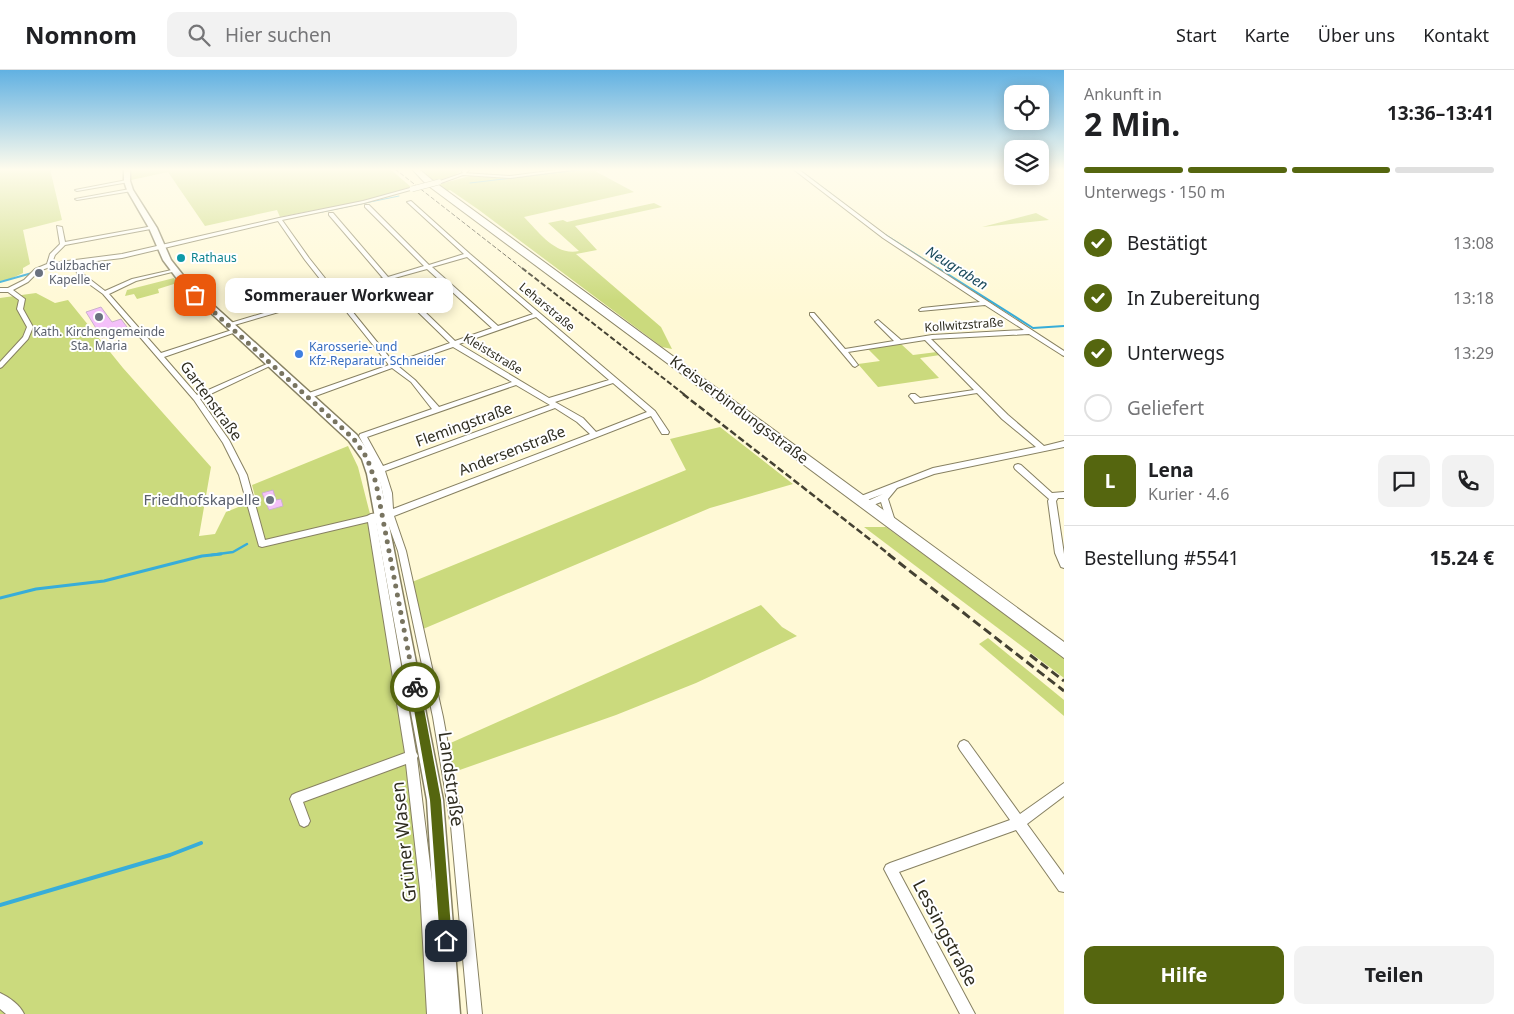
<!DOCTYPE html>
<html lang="de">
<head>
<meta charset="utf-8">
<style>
  :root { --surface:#fff; --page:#f2f2f2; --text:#202124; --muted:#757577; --line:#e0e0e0; --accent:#55660f }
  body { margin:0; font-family:"Noto Sans",sans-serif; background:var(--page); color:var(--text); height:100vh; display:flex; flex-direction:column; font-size:19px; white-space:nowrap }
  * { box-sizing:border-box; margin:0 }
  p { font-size:16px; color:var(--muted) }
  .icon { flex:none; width:28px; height:28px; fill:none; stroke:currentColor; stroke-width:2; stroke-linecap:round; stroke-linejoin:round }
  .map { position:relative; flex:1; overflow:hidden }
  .panel { display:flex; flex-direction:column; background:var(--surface); width:450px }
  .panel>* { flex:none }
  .tools { position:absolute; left:1004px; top:15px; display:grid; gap:10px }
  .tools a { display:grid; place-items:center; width:45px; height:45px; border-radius:10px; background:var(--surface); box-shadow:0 2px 12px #0003; font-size:25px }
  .pin { position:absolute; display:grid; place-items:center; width:42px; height:42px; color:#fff; margin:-21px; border-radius:10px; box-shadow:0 2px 8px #0006 }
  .courier { position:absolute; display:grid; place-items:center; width:50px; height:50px; margin:-25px; border:4px solid #55660f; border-radius:50%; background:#fff; color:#222; box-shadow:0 1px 6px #0007 }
  .bubble { position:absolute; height:35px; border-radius:10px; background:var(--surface); box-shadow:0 2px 12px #0003; font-size:16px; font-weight:700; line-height:35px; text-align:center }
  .head em { font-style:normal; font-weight:700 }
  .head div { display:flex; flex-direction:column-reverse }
  .head { display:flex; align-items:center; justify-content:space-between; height:85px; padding:0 20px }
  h1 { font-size:32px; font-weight:700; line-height:38px }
  .bar { display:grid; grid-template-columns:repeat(4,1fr); gap:8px 5px; align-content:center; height:60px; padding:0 20px }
  .bar i { height:6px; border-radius:4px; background:var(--line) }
  .bar .on { background:var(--accent) }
  .bar p { grid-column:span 4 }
  .line { display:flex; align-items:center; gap:12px; padding:0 20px; border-top:1px solid var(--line) }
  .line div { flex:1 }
  .round { display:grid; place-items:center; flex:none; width:52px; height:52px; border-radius:10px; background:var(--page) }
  ol { padding:0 20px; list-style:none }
  li { display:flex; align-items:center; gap:15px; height:55px }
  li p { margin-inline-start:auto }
  li .icon { padding:5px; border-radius:50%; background:var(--accent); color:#fff; stroke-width:4 }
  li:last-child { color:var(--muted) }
  li i { width:28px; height:28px; border:2px solid var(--line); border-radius:50% }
  .cta { display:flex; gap:10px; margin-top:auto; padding:10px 20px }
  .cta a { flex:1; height:58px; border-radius:10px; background:var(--accent); color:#fff; font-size:20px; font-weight:700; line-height:58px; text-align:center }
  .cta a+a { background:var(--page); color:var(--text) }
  header { display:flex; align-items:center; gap:30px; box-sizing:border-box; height:70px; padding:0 25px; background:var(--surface); border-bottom:1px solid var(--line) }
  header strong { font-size:24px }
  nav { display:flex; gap:28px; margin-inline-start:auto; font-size:18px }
  .search { width:350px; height:45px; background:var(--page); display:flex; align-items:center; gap:12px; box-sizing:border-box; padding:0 18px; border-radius:10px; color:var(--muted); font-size:19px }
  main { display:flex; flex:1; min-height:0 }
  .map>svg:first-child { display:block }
</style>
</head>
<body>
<header>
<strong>Nomnom</strong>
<div class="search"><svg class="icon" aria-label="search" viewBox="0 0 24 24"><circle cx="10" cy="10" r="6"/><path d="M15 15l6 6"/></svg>Hier suchen</div>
<nav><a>Start</a><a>Karte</a><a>Über uns</a><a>Kontakt</a></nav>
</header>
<main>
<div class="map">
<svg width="1064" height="944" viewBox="0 0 1064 944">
  <rect width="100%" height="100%" fill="#fff9d6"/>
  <g fill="#cbda7d">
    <path d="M 0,99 L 50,99 L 62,150 L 23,160 L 30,194 L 23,198 L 23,203 L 8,210 L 0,211 Z"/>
    <path d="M 131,99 L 390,99 L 411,117 L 367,130 L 280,147 L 277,140 L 205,156 L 168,102 L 131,110 Z"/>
    <path d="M 420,99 L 463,99 L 455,105 L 432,112 Z"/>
    <path d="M 581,99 L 605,99 L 595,101 L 634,122 L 524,147 C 539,162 555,186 579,181 L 548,153 L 563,150 L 567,152 L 654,133 L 662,137 L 575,156 L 597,180 L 576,184 L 661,257 L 672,279 L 662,277 L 479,140 L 450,120 L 444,122 L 436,115 L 470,106 L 508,108 Z"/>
    <path d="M 1036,143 L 1049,150 L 982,157 Z"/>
    <path d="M 174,208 L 177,213 L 158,219 L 159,223 L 137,229 L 134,224 L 125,226 L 127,220 Z"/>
    <path d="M 36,223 L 55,233 L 68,230 L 123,298 L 211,397 L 199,466 L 215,464 L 226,442 L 256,430 L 252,415 L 348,376 L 358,397 L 370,444 L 418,688 L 430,848 L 433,944 L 0,944 L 0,228 Z"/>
    <path d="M 901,274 L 913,285 L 937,282 L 940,285 L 920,288 L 939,308 L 878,317 L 858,294 L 880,291 L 868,279 Z"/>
    <path d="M 720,357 L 793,414 L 710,438 L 423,559 L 412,512 L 686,400 L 670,369 Z"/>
    <path d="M 864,457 L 886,457 L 1064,587 L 1064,608 Z"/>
    <path d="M 761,535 L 782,557 L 797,566 L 696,613 L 616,645 L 454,702 L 446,675 Z"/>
    <path d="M 988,568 L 1064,630 L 1064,646 L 979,574 Z"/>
  </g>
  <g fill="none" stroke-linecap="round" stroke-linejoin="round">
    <g stroke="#37add9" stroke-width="1">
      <path d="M 799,99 L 880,161 L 940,199"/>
      <path d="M 470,113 L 588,99"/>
      <path d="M 322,142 L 399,126"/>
    </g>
    <g stroke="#37add9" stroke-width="2">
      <path d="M 938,198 L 1033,258 L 1064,256"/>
      <path d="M 0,212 L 32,203"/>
    </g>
    <path stroke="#37add9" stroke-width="2.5" d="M 211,485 L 233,482 L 247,474"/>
    <path stroke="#37add9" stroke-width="3" d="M 0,528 L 36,519 L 104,511 L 202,486 L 221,484"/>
    <path stroke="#37add9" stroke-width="4" d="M 0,835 L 170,785 L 201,773"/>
  </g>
  <g fill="#f4c0f9" stroke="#cab2cc">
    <path d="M 101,237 L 112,252 L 121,249 L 127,257 L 102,268 L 86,242 Z"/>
    <path d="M 273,420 L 276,430 L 281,429 L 283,436 L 269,440 L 262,423 Z"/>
  </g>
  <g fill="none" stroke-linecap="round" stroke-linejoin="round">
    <defs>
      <g id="minor">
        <path d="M 565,99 L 579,99 L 510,108 L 463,105 L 441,113 L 437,112 L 463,103 L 510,106 Z"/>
        <path d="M 793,99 L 798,99 L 887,166 L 1064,281 L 1064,286 L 1062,285 L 1029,264 L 931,269 L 1008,345 L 1044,376 L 1064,371 L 1064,377 L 934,404 L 897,418 L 888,429 L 896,454 L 892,457 L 888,454 L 881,432 L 866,438 L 862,435 L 863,433 L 883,424 L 862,432 L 856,432 L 855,430 L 856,428 L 933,398 L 1036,377 L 1002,349 L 977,323 L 915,333 L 909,326 L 911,324 L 915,324 L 920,328 L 974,320 L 925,270 L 848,282 L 858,295 L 855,297 L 853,296 L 810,245 L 810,243 L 814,243 L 845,279 L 894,271 L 875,252 L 878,250 L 901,270 L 932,265 L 1024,260 L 985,235 L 920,241 L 919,240 L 922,238 L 980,232 L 883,168 Z"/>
        <path d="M 127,110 L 129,112 L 77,121 L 75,120 Z"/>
        <path d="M 410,118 L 414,119 L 364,133 L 282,150 L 309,188 L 336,222 L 383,208 L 329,145 L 329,143 L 333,143 L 388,207 L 424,196 L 365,137 L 365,135 L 369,135 L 429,195 L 464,184 L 407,132 L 411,131 L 470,184 L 655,341 L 669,362 L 668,364 L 662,364 L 651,346 L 394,446 L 406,481 L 443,647 L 463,756 L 482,944 L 468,944 L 451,756 L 433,647 L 398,481 L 386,448 L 376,450 L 416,682 L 418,686 L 417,688 L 433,819 L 441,944 L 427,944 L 420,819 L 406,694 L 303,732 L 310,751 L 308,755 L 304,757 L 300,755 L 290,729 L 292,725 L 296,723 L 405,683 L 368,452 L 262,477 L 259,476 L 239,405 L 223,373 L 194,330 L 103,224 L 78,206 L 74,194 L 50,197 L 39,201 L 28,212 L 13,220 L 25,229 L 23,239 L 33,257 L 28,269 L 2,297 L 0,298 L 0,292 L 23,267 L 27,257 L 17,239 L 19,230 L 8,222 L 0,222 L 0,218 L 8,218 L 24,210 L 35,199 L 47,194 L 50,184 L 60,174 L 57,156 L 62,157 L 65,172 L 153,156 L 156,158 L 65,175 L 55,185 L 52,193 L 122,184 L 279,148 L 363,131 ZM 278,151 L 305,190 L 331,223 L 227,254 L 227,256 L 231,256 L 334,226 L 389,295 L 306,324 L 306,328 L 310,328 L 392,298 L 411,312 L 432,339 L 360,364 L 359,366 C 374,394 383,409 385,442 L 371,444 L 367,446 L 265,470 L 247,405 L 229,370 L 200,329 L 274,294 L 273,293 L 269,293 L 197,325 L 164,287 L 236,262 L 236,260 L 232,260 L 161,283 L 109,224 L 136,211 L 176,201 L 176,199 L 132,209 L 105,221 L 83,204 L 80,193 L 122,188 ZM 467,187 L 533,244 L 498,256 L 432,197 ZM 427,199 L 492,258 L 455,271 L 391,209 ZM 386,211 L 450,273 L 394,293 L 339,225 ZM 536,247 L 609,310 L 549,328 L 459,274 ZM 453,277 L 512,312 L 439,337 L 415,310 L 398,296 ZM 613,313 L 647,342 L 596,362 L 583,348 L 555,332 ZM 516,315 L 550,335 L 383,396 L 367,367 ZM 555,338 L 577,352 L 590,364 L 393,439 L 392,423 L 385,401 Z"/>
        <path d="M 130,119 L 132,119 L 132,121 L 77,130 L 75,129 Z"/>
        <path d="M 1018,394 L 1021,395 L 1052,423 L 1064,422 L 1064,428 L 1058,428 L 1056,431 L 1064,484 L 1064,498 L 1061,497 L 1055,483 L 1048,431 L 1049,429 L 1015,399 L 1014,397 L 1015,395 Z"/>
        <path d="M 964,670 L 968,672 L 1020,744 L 1064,713 L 1064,726 L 1027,754 L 1064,805 L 1064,822 L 1059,821 L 1016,760 L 899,802 L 975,944 L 960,944 L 884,799 L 886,795 L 890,793 L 1010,750 L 960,680 L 958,676 L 960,672 Z"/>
        <path d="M 0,923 C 9,927 20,935 24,944 L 6,944 L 0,939 Z"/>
      </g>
      <path id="secondary" d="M 124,99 L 130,99 L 130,111 L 133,120 L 157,158 L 171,190 L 190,214 L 357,365 L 373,388 L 379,404 L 443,730 L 460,944 L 440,944 L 427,730 L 367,404 L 362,389 L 349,371 L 184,218 L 163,190 L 149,158 L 127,120 L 124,111 Z"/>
      <g id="primary">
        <path d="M 412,99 L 419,99 L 432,110 L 1064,572 L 1064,588 L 426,114 Z"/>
        <path d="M 463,99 L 470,99 L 465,104 L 462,102 Z"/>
      </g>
    </defs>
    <use href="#minor" stroke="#878162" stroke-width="2"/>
    <use href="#secondary" stroke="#878162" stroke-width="3"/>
    <use href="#primary" stroke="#878162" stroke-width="2"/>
    <use href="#minor" fill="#fff" fill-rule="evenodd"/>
    <use href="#secondary" fill="#fff" fill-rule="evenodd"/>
    <use href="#primary" fill="#fff" fill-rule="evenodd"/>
    <path stroke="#444132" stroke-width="1" stroke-dasharray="4.5 2" stroke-linecap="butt" d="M 395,99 L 523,199"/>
    <path stroke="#444132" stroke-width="2" stroke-dasharray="5.5 2.5" stroke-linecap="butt" d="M 522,198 L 685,325"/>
    <path stroke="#444132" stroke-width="2.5" stroke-dasharray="7 3" stroke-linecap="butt" d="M 683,324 L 890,485"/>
    <g stroke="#444132" stroke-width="3" stroke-dasharray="9 4.5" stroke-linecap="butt">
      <path d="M 888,484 L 1064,621"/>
      <path d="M 1030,585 L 1064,611"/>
    </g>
    <defs>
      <path id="minor-bridge" d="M 412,119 L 439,112"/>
    </defs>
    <use href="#minor-bridge" stroke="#878162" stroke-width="6" stroke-linecap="butt"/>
    <use href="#minor-bridge" stroke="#fff" stroke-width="5"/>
  </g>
  <linearGradient id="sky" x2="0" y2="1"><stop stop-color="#61b1e2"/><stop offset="0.43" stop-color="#fffced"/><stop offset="1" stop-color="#fffced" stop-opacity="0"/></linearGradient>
  <rect width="1064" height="231" fill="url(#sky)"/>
  <path fill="#55660f" d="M 415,613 L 420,617 L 441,730 L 452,871 L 451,875 L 446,877 L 442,875 L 440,871 L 430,730 L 410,617 Z"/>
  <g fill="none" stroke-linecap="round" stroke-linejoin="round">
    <path stroke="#787460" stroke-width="5" stroke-dasharray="0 9" d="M 195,225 L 353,368 L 367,388 L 376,413 L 415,617"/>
  </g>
  <circle fill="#0f9aa8" stroke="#fff" stroke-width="2" cx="181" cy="188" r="5"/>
  <g fill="#6b7280" stroke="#fff" stroke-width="2">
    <circle cx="39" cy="203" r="5"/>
    <circle cx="99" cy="247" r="5"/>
    <circle cx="270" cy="430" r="5"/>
  </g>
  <circle fill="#3f7fe0" stroke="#fff" stroke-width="2" cx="299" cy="284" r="5"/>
  <g text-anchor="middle" stroke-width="4" stroke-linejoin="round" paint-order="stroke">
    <g font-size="12" fill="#0d838f" stroke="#fff" text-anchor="start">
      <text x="191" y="192">Rathaus</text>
    </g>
    <g font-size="12" fill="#5b616d" stroke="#fff" text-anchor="start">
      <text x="49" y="200">Sulzbacher<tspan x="49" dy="14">Kapelle</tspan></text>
      <text x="99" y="266" text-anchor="middle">Kath. Kirchengemeinde<tspan x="99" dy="14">Sta. Maria</tspan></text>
    </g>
    <g font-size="12" fill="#2f2d20" stroke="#fff">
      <text transform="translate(547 237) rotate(40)" y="4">Leharstraße</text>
      <text transform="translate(964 255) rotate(-4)" y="4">Kollwitzstraße</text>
      <text transform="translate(493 284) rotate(31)" y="4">Kleiststraße</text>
    </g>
    <g font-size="12" fill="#366cbe" stroke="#fff" text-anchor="start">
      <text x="309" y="281">Karosserie- und<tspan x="309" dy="14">Kfz-Reparatur Schneider</tspan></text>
    </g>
    <g font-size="14" font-style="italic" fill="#18485b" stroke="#fff">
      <text transform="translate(957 198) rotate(32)" y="5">Neugraben</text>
    </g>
    <g font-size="15" fill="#2f2d20" stroke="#fff">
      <text transform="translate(211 331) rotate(54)" y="5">Gartenstraße</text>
      <text transform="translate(739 340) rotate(37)" y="5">Kreisverbindungsstraße</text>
      <text transform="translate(464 355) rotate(-20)" y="5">Flemingstraße</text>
      <text transform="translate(512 381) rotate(-21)" y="5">Andersenstraße</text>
    </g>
    <g font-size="15" fill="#5b616d" stroke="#fff" text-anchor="end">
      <text x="260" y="435">Friedhofskapelle</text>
    </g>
    <g font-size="18" fill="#2f2d20" stroke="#fff">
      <text transform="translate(451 709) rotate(82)" y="6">Landstraße</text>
      <text transform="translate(404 772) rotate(-96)" y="6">Grüner Wasen</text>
      <text transform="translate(945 863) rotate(62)" y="6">Lessingstraße</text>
    </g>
  </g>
</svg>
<div class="tools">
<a><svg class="icon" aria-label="locate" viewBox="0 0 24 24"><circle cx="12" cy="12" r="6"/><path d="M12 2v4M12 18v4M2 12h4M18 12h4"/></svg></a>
<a><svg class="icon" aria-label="layers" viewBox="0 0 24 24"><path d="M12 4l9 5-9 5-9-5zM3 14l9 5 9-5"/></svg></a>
</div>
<div class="pin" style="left:195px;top:225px;background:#ea580c"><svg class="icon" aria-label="bag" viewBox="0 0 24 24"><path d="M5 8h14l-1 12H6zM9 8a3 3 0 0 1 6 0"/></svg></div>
<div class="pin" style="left:446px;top:871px;background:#1f2937"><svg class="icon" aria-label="home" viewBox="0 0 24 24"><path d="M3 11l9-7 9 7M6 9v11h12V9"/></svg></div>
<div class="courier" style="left:415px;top:617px"><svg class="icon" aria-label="bike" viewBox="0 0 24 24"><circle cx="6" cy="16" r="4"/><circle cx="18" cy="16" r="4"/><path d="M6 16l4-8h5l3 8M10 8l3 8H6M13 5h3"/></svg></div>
<div class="bubble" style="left:225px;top:208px;width:228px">Sommerauer Workwear</div>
</div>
<section class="panel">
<div class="head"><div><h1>2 Min.</h1><p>Ankunft in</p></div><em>13:36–13:41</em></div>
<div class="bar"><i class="on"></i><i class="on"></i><i class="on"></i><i></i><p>Unterwegs · 150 m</p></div>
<ol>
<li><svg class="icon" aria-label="check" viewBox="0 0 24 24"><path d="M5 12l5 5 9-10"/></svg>Bestätigt<p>13:08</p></li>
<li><svg class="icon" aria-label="check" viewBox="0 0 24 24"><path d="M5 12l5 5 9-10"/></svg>In Zubereitung<p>13:18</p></li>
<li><svg class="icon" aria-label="check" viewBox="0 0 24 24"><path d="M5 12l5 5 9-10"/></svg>Unterwegs<p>13:29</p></li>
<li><i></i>Geliefert</li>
</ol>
<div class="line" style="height:90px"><b class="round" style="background:var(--accent);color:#fff">L</b><div><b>Lena</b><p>Kurier · 4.6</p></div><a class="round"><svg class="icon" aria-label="chat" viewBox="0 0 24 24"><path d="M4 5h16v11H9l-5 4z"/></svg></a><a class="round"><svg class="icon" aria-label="phone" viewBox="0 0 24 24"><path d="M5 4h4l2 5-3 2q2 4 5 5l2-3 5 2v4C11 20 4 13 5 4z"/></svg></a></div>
<div class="line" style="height:65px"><div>Bestellung #5541</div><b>15.24 €</b></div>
<div class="cta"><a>Hilfe</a><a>Teilen</a></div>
</section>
</main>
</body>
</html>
